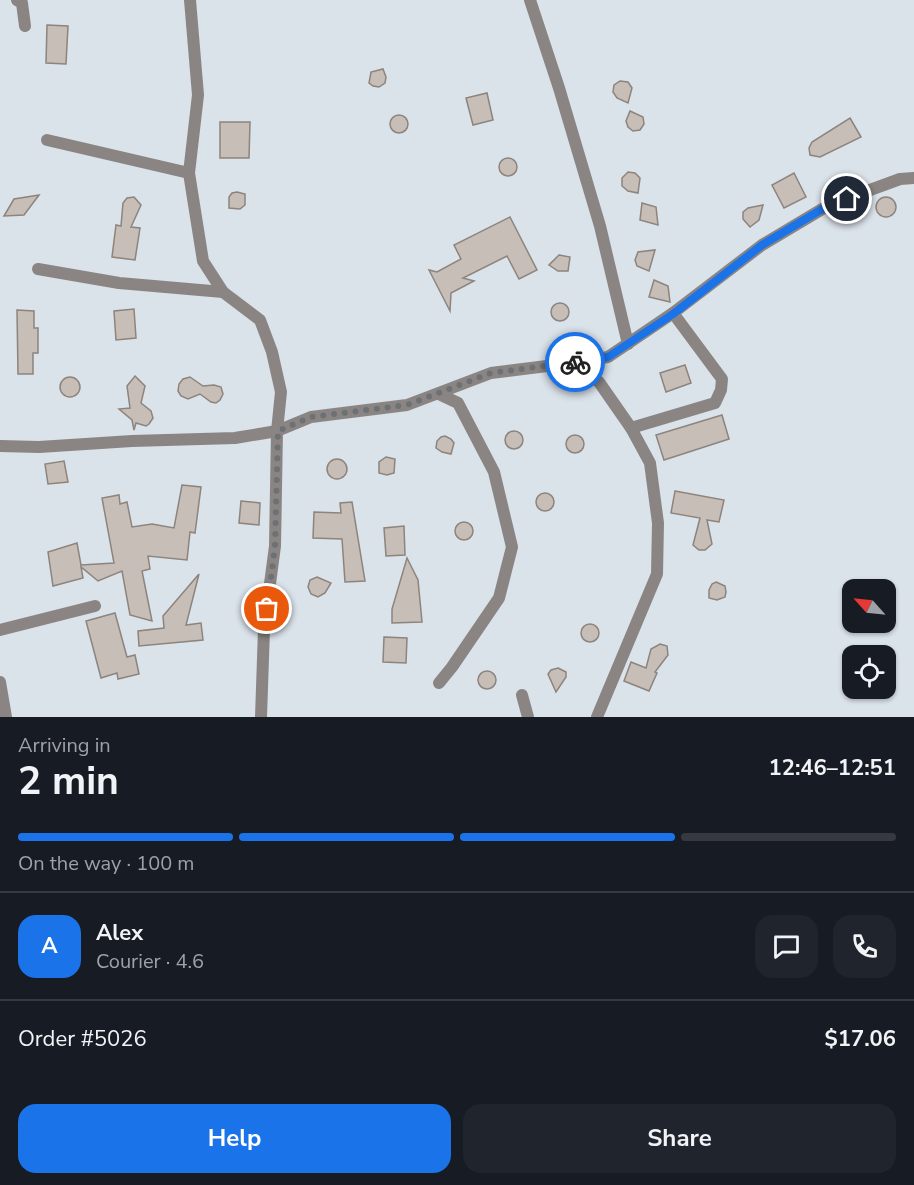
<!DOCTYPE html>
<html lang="en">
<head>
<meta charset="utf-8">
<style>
  :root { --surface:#171b24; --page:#20242c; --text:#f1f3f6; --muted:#9ea1a6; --line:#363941; --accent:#1a73e8 }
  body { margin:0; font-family:"Nunito Sans",sans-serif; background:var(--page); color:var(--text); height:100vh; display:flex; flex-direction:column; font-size:22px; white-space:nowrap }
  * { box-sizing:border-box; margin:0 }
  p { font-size:20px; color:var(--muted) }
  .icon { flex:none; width:33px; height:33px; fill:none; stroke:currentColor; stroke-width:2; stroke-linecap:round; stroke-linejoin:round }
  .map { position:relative; height:717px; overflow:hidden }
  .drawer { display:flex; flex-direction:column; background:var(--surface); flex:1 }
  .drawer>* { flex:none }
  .needle { width:39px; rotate:297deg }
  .tools { position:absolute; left:842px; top:579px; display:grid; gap:12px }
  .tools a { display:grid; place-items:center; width:54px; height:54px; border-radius:12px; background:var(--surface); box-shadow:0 2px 4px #0004; font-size:30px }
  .pin { position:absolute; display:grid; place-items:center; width:51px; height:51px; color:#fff; margin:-26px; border:3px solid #fff; border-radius:50%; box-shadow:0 2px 6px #0007 }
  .courier { position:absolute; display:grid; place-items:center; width:60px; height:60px; margin:-30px; border:4px solid #1a73e8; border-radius:50%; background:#fff; color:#222; box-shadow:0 2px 8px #0007 }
  .overview em { font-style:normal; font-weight:700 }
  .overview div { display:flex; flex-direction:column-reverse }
  .overview { display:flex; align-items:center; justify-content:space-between; height:102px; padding:0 18px }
  h1 { font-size:39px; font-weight:700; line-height:45px }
  .bar { display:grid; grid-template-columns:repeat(4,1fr); gap:9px 6px; align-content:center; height:72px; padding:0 18px }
  .bar i { height:8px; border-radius:4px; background:var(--line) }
  .bar .on { background:var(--accent) }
  .bar p { grid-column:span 4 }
  .line { display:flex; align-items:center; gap:15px; padding:0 18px; border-top:2px solid var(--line) }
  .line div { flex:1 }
  .round { display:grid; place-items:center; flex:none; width:63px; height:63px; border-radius:18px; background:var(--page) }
  .primary-button { display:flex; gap:12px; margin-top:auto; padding:12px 18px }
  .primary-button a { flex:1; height:69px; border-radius:18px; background:var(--accent); color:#fff; font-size:24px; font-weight:700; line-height:69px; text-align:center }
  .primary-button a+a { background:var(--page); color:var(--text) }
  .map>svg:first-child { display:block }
</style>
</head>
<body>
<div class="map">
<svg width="914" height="717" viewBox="0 0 914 717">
  <rect width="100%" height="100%" fill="#dae2ea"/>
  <g fill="#c7beb7" stroke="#8c847d" stroke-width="1.5">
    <path d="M 47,25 L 68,26 L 66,64 L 46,63 Z"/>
    <path d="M 383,69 L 386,77 L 385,83 L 379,87 L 373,86 L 369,83 L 371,72 Z"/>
    <path d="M 620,81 L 628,82 L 632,88 L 628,103 L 617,98 L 613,92 L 614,85 Z"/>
    <path d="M 487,93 L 493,120 L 473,125 L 466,98 Z"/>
    <path d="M 630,111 L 643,117 L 644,124 L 640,130 L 633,131 L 628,127 L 626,121 Z"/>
    <circle cx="399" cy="124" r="9"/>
    <path d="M 850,118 L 861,137 L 820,157 L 810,155 L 809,148 L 812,142 Z"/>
    <path d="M 220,122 L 250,122 L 249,158 L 220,158 Z"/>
    <circle cx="508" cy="167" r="9"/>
    <path d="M 628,172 L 635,173 L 640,178 L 638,193 L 628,191 L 622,186 L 622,178 Z"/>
    <path d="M 794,173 L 806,197 L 784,208 L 772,185 Z"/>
    <path d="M 237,192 L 245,194 L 245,205 L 240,209 L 229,208 L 229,197 L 232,193 Z"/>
    <path d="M 39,195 L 24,215 L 4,216 L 14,199 Z"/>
    <path d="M 134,197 L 141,205 L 131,227 L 140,228 L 135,260 L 112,257 L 116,225 L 121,226 L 123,203 L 127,198 Z"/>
    <circle cx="886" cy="207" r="10"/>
    <path d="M 642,203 L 656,207 L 658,225 L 640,220 Z"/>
    <path d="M 763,205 L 759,220 L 750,227 L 743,219 L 743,212 L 748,208 Z"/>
    <path d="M 510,217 L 537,270 L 519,279 L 507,256 L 463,278 L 474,281 L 451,293 L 450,311 L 429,270 L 437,272 L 461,259 L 454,245 Z"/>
    <path d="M 655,250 L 649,271 L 637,266 L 635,260 L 638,252 Z"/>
    <path d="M 559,255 L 570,257 L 568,271 L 558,271 L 549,265 Z"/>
    <path d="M 654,280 L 668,286 L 670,302 L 649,297 Z"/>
    <circle cx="560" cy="312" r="9"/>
    <path d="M 134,309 L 136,338 L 116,340 L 114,311 Z"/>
    <path d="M 17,310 L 34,311 L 34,328 L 38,328 L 38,353 L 33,353 L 33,374 L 18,374 Z"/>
    <path d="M 685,365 L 691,383 L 666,392 L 660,373 Z"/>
    <path d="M 135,376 L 145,386 L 141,403 L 151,411 L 153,418 L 149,424 L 146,426 L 136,423 L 134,430 L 132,420 L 119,409 L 130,408 L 127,386 Z"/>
    <path d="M 190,377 L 203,386 L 214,385 L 221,387 L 223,394 L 220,400 L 216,403 L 211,402 L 200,394 L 188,399 L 181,396 L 178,391 L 179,384 L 183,379 Z"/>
    <circle cx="70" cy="387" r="10"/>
    <path d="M 722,415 L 729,439 L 664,460 L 656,435 Z"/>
    <circle cx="514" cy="440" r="9"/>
    <circle cx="575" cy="444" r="9"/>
    <path d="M 445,436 L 451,439 L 454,443 L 451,454 L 442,452 L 436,448 L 437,441 L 441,437 Z"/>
    <path d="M 386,457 L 395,459 L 394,473 L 387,475 L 379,473 L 379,462 Z"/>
    <circle cx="337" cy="469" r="10"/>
    <path d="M 64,461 L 68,482 L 48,484 L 45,464 Z"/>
    <path d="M 182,485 L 201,487 L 195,533 L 190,532 L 187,560 L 148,556 L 150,569 L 142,571 L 152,621 L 130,615 L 122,571 L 98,581 L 81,567 L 83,578 L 53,586 L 48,552 L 77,543 L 81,565 L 114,563 L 102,498 L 119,495 L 120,504 L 127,502 L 132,527 L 152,524 L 174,528 Z"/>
    <path d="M 675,491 L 724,500 L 719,522 L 707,520 L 712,544 L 705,550 L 699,550 L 693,545 L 700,518 L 671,513 Z"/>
    <circle cx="545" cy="502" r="9"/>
    <path d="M 241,501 L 260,503 L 259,525 L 239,523 Z"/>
    <path d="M 352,502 L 365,581 L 345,582 L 342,539 L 313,538 L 314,512 L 341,513 L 340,503 Z"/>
    <circle cx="464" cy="531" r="9"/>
    <path d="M 404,526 L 405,555 L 386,556 L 384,528 Z"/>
    <path d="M 407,558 L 418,580 L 422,622 L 392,623 L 392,609 Z"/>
    <path d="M 199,574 L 186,625 L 201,623 L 203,640 L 139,646 L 138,631 L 164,628 L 163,616 Z"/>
    <path d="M 317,577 L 331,583 L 325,593 L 318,597 L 311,594 L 308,587 L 310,580 Z"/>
    <path d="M 716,582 L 725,586 L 726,592 L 725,597 L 717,600 L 709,598 L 709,590 L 712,584 Z"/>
    <path d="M 115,613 L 127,657 L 135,655 L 139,674 L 118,679 L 117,673 L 101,678 L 86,621 Z"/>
    <circle cx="590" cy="633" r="9"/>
    <path d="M 384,637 L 407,638 L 406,663 L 383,662 Z"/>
    <path d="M 660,644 L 667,646 L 668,655 L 655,672 L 657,673 L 649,691 L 624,681 L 631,662 L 646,668 L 651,649 Z"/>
    <path d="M 558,668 L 566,672 L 566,677 L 556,692 L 548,674 L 551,670 Z"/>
    <circle cx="487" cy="680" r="9"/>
  </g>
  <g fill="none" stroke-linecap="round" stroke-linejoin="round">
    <g stroke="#8a8583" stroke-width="12">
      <path d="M 17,0 L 22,3 L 25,26"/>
      <path d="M 190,0 L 198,95 L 189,173 L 203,261 L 223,292 L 260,320 L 272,352 L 281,392 L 277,431 L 275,546 L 264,629 L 261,717"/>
      <path d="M 530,0 L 559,88 L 600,226 L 628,344"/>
      <path d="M 47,140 L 189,173"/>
      <path d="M 38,269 L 119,283 L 223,292"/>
      <path d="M 571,363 L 608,357 L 673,313 L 762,245 L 829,205 L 900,179 L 914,178"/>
      <path d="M 631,428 L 715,403 L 721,390 L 722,379 L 673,313"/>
      <path d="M 0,446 L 39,447 L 132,441 L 235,438 L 277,431 L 311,417 L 407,405 L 491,373 L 571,363 L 599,382 L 631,428 L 650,463 L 658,523 L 657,574 L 597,717"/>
      <path d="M 0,630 L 95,606"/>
      <path d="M 0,682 L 6,717"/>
      <path d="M 439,683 L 452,667 L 499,598 L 512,547 L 494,472 L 458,403 L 439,394"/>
      <path d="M 522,695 L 528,717"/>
    </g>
  </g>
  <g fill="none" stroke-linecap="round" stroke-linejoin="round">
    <path stroke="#6c7176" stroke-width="6" stroke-dasharray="0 10.8" d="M 267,609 L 275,546 L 278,431 L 311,417 L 407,405 L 491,373 L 575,362"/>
    <path stroke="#1a73e8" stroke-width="8" d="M 575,362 L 608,357 L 673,314 L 762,245 L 829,205 L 847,199"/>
  </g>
</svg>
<div class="tools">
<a><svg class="needle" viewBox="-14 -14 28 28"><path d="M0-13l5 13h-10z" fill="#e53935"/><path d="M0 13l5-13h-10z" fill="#9ea1a6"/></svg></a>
<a><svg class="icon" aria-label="locate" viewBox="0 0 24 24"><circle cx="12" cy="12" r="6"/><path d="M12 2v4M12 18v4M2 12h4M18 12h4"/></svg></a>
</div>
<div class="pin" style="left:267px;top:609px;background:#ea580c"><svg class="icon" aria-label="bag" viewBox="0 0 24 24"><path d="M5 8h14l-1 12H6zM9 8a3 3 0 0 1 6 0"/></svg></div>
<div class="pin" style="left:847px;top:199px;background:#1f2937"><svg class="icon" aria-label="home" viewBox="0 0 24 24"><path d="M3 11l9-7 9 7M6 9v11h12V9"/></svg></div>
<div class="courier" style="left:575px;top:362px"><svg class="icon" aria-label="bike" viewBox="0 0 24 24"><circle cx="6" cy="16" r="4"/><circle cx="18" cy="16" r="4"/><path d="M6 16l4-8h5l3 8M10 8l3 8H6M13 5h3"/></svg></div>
</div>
<section class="drawer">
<div class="overview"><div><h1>2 min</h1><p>Arriving in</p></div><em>12:46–12:51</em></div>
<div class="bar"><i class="on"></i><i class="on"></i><i class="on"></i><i></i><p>On the way · 100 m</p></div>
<div class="line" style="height:108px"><b class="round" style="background:var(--accent);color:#fff">A</b><div><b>Alex</b><p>Courier · 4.6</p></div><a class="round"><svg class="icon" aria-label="chat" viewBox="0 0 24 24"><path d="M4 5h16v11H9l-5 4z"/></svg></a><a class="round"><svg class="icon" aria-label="phone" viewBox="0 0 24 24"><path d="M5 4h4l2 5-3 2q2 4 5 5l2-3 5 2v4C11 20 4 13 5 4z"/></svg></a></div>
<div class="line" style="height:78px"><div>Order #5026</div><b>$17.06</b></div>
<div class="primary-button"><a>Help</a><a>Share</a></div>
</section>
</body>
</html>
